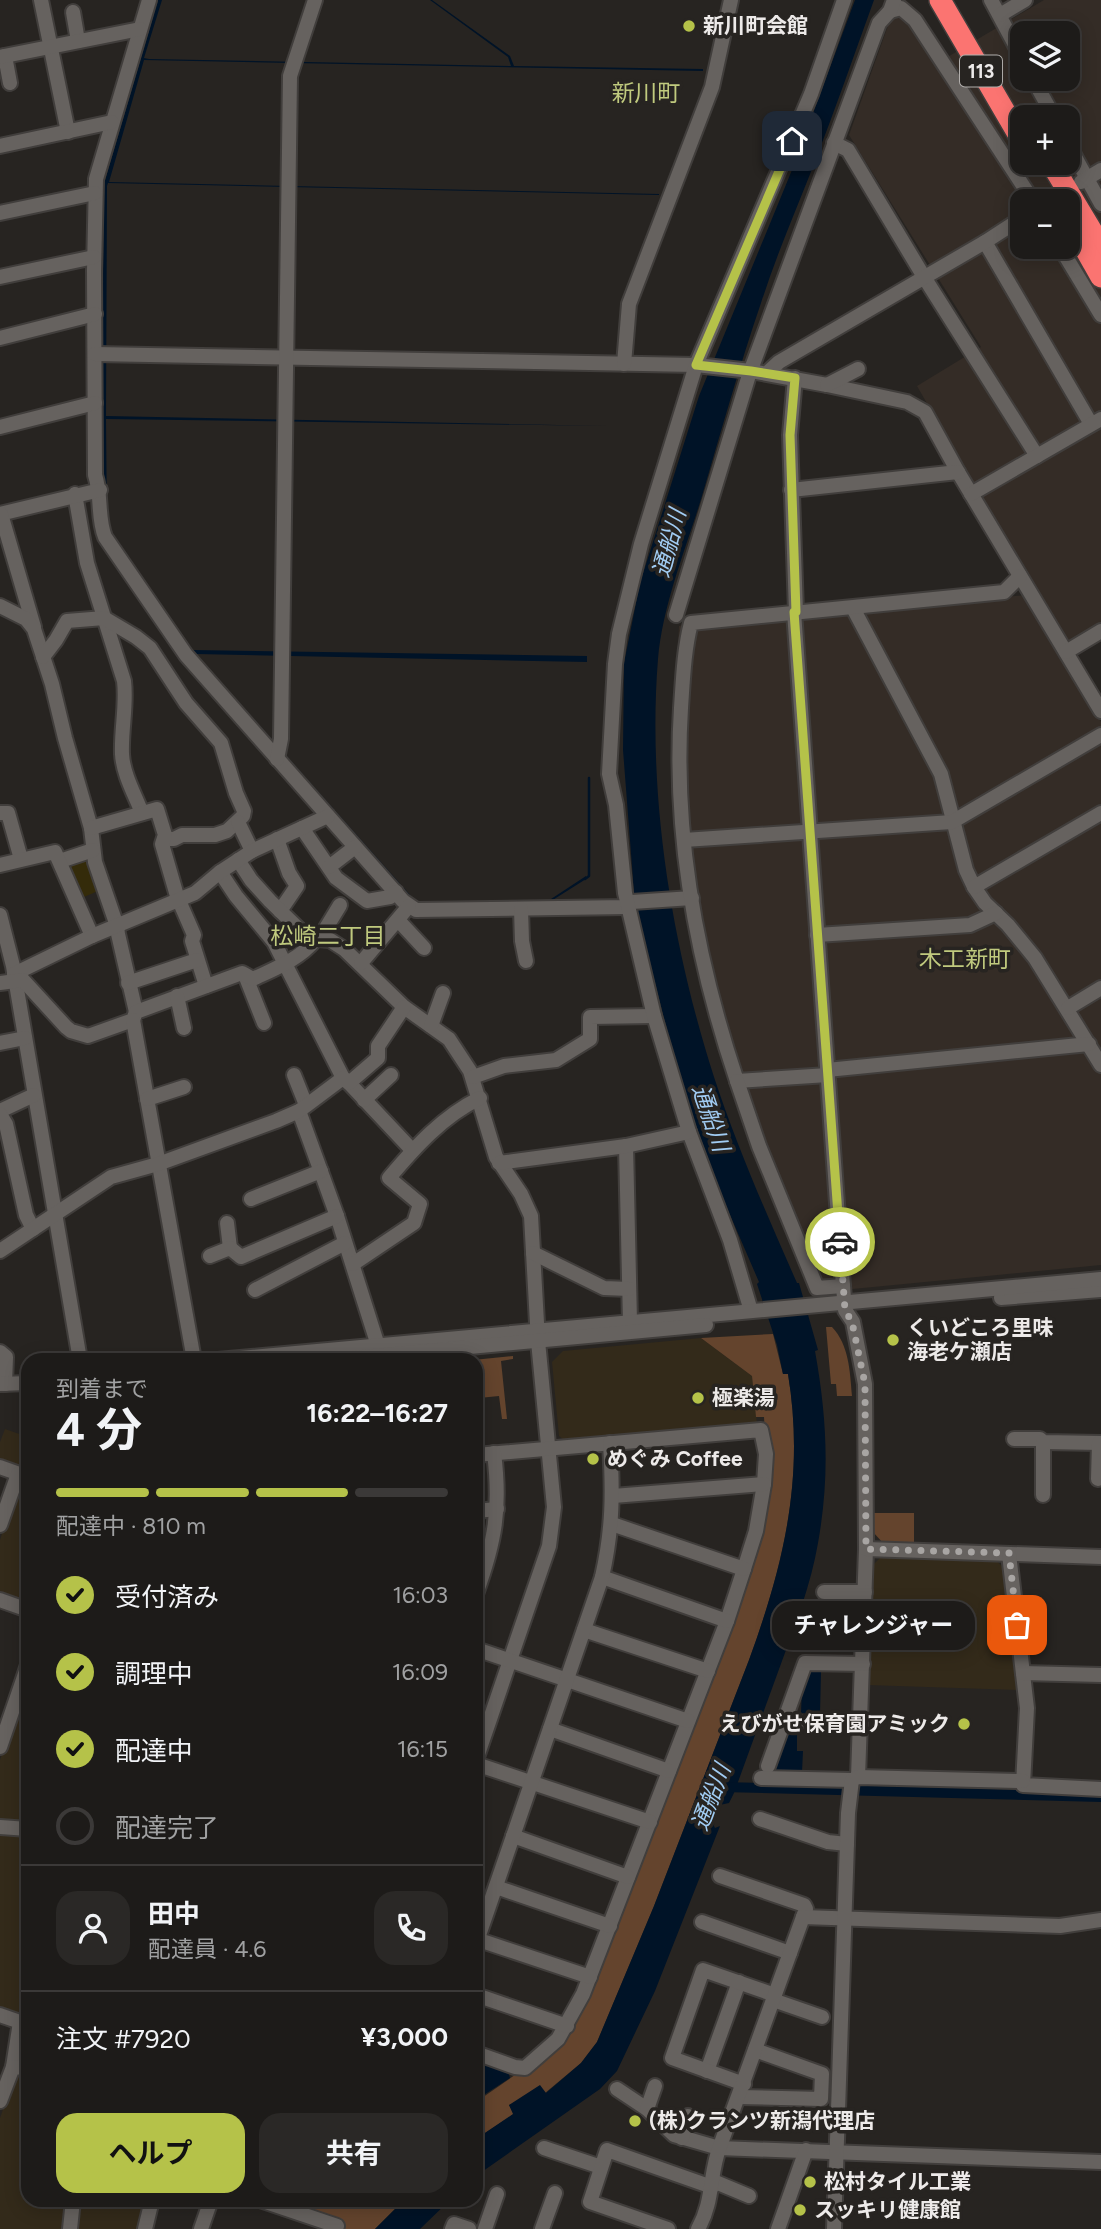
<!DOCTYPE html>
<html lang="ja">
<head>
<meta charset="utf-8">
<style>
  :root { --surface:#1d1b19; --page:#2a2826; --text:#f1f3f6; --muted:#a0a1a2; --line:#3b3938; --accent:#b5c249 }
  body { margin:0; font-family:Figtree,"Noto Sans JP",sans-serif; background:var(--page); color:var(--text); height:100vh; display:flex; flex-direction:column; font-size:26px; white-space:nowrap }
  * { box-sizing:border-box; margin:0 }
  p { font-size:23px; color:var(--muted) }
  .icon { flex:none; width:38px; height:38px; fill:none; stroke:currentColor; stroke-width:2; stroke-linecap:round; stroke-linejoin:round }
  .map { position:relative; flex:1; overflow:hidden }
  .panel { position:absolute; left:21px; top:1353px; width:462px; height:854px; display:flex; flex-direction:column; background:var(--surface); border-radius:21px; box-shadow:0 4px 18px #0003,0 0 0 2px var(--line) }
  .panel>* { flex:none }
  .buttons { position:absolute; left:1010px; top:21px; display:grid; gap:14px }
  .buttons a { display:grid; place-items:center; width:70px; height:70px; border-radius:14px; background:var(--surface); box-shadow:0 4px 18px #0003,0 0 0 2px var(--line); font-size:35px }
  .pin { position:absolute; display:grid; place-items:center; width:60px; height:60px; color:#fff; margin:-30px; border-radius:14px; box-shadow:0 4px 10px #0006 }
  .courier { position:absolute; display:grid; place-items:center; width:70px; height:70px; margin:-35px; border:5px solid #b5c249; border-radius:50%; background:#fff; color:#222; box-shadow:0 2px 9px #0007 }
  .bubble { position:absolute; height:49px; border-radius:21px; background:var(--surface); box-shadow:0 4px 18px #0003,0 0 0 2px var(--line); font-size:23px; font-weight:700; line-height:49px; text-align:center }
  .summary em { font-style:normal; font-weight:700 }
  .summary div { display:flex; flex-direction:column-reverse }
  .summary { display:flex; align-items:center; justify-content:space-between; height:119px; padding:0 35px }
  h1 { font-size:46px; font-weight:700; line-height:52px }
  .bar { display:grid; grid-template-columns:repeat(4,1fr); gap:10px 7px; align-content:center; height:84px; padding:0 35px }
  .bar i { height:9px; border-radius:5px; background:var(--line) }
  .bar .active { background:var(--accent) }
  .bar p { grid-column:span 4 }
  .line { display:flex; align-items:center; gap:18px; padding:0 35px; border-top:2px solid var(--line) }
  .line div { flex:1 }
  .round { display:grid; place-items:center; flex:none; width:74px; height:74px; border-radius:21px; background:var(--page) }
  ol { padding:0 35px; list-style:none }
  li { display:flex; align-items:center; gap:21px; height:77px }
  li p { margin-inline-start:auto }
  li .icon { padding:7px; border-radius:50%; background:var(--accent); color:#111; stroke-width:4 }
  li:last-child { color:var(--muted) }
  li i { width:38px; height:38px; border:4px solid var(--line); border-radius:50% }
  .action { display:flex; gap:14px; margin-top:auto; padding:14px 35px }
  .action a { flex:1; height:80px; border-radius:21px; background:var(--accent); color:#111; font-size:28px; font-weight:700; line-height:80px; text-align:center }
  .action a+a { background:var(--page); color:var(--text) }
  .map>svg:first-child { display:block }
</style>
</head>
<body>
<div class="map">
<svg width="1101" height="2229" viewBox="0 0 1101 2229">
  <rect width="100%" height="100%" fill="#272421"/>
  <g fill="#332a1a">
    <path d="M 701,1338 L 752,1376 L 757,1424 L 565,1441 L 559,1436 L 552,1362 L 563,1351 Z"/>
    <path d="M 5,1429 L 28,1437 L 28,1605 L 0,1596 L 0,1540 L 22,1472 L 0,1463 L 0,1442 Z"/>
    <path d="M 883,1555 L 996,1560 L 1007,1572 L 1018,1690 L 867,1685 L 872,1566 Z"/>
    <path d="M 28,1676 L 28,2200 L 149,2200 L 142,2229 L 0,2229 L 0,2118 L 14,2078 L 25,2019 L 0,2010 L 0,1760 Z"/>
  </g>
  <g fill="#342c26" fill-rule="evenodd">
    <path d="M 1044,0 L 1101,0 L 1101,624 L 1066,645 L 917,386 L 981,347 L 849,135 L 890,20 L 902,13 L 934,65 ZM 1022,33 L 1068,33 L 1068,79 L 1022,79 ZM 1022,117 L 1068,117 L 1068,163 L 1022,163 ZM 1022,201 L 1068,201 L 1068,247 L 1022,247 Z"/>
    <path d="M 1027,595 L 1101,722 L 1101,1265 L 811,1293 L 732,1091 L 701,987 L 679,849 L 673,735 L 679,626 L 691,623 Z"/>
  </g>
  <g fill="#64442d">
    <path d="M 826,1327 L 832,1327 C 849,1345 850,1371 852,1396 L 837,1396 L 836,1384 L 831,1384 Z"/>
    <path d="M 773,1334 L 783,1374 L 788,1374 C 805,1476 784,1564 749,1660 L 654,1906 L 597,2042 L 581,2063 L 545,2093 L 509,2105 L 514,2114 L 476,2139 L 476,2102 L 525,2068 L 558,2039 L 731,1617 L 766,1454 L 764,1417 L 756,1417 L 752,1376 L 701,1338 Z"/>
    <path d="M 513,1356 L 513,1359 L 501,1361 L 507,1419 L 502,1419 L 499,1396 L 479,1398 L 476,1396 L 476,1360 L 473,1360 Z"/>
    <path d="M 873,1513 L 914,1513 L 914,1545 L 884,1544 L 873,1532 Z"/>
    <path d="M 276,2200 L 404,2200 L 375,2229 L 339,2229 L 344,2223 Z"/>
  </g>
  <path fill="#342b0a" d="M 92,853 L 103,889 L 79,899 L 63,863 Z"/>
  <g fill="#001327">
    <path d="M 158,0 L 162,0 L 144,58 L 149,59 L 511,66 L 508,57 L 430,0 L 432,0 L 510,56 L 514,66 L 703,69 L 703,71 L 144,60 L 109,182 L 659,194 L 659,195 L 108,183 L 107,186 L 106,416 L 607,426 L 106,419 L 107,525 L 192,650 L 587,656 L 587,662 L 196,654 L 418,904 L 548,901 L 586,876 L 586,879 L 548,903 L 417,907 L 188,649 L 104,527 L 102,399 L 104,184 Z"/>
    <path d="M 855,0 L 874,0 C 854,55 835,110 814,164 C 796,210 776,256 761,303 C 739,367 721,432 702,496 C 686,549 663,603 658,659 C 647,796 672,946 714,1077 C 737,1147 767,1215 797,1283 L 799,1283 L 818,1350 L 815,1351 C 827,1418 830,1476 818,1543 C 811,1584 796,1623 782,1661 C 766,1705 750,1749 734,1793 L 729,1803 L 715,1806 L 714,1826 L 715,1828 L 720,1826 L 655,1991 L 617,2071 L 600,2089 L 476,2176 L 476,2139 L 513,2114 L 509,2105 L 540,2085 L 546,2093 L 581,2063 L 597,2042 L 654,1906 L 749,1660 C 784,1564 805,1477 788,1374 L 783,1374 L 777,1345 L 757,1284 L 759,1282 L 721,1194 L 681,1084 L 635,905 L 623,750 L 624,663 L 640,583 L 699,396 L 792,170 Z"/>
    <path d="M 809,1672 L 821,1672 L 820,1714 L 801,1713 L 802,1688 Z"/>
    <path d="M 797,1734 L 797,1751 L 803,1751 L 802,1772 L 774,1771 L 784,1735 Z"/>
    <path d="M 476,2059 L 508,2071 L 510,2078 L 476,2100 Z"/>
    <path d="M 404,2200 L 450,2200 L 420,2229 L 375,2229 Z"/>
  </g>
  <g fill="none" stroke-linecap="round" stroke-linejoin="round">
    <path stroke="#001327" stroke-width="2.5" d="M 585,879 L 589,876 L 589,778"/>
    <path stroke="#001327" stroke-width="10" d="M 722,1787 L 1101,1797"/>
    <defs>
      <g id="minor">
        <path d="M 41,0 L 68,132"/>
        <path d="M 149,0 L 96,179 L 94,271 L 95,475 C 102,496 97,517 105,537 L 186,655 L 403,901 L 416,910 L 627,907 L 632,902 L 692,898"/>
        <path d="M 991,0 L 1022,58"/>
        <path d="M 890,11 L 901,8 L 915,20 L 1033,201"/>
        <path d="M 73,12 L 78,41"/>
        <path d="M 1000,15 L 1025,0"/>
        <path d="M 5,56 L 10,83"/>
        <path d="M 0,57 L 140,29"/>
        <path d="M 1033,79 L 1054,117"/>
        <path d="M 834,143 L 848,150 L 924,277 L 1037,456"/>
        <path d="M 1068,144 L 1101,204"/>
        <path d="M 0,146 L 112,122"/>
        <path d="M 1081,182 L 1101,170"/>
        <path d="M 1049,201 L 1055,197"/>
        <path d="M 0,213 L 95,193"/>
        <path d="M 985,242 L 1091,424"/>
        <path d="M 1060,247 L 1101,315"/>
        <path d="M 0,277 L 94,257"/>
        <path d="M 0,338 L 95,314"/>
        <path d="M 95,354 L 696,365 L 751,371 L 827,385 L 907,402 L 925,412 L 958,472 L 1101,711"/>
        <path d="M 624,364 L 629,304 L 712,87 L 731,0"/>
        <path d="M 767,373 L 779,362 L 985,242 L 1022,218"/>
        <path d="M 795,378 L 790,435 L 796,612"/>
        <path d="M 827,385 L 858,369"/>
        <path d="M 0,427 L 95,403"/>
        <path d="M 791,490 L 958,472"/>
        <path d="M 75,494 L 87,563 L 124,681 C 127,705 121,729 122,754 C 123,774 135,795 142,813"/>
        <path d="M 971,494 L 1101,419"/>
        <path d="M 0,514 L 100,490"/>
        <path d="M 1,514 L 34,627"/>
        <path d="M 0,606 L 26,619 L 34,629 L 52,684 L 65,738 L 91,828 L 95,862 L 117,926 L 118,934 L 136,1012"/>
        <path d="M 853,608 L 941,774 L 966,870 L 974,887 L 985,903 L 1008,925 L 1035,958 L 1101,1065"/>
        <path d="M 794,612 L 843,1286 L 845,1310 L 853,1322 L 865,1384 L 866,1549 L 858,1777"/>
        <path d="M 676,615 L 749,375 L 879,23 L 890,11 L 894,0"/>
        <path d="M 1066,652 L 1101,631"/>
        <path d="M 43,657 L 56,640 L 67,621 L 104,618 L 136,637 L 150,648 L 186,703 L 221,743 L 236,793 L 244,811 L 243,816 L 227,831 L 215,835 L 182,835 L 174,839 L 164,839"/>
        <path d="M 277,759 L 281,739 L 290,76 L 315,0"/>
        <path d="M 0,813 L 8,813 L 21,859"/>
        <path d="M 238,822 L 252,851"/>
        <path d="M 91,828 L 157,809 L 165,835 L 162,844 L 177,896 L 194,935 L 192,941 L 206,986"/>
        <path d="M 302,828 L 336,878 L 367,901 L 390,897 L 396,892"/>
        <path d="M 277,839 L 289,873 L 297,886 L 280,911"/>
        <path d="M 684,840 L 952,822 L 1101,735"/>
        <path d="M 238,860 L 251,880 L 270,901 L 308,938 L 330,940 L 344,949 L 404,1007 L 449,1039 L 470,1071 L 496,1157 L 521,1194 L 531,1216 L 538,1341 L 554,1507 L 549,1546 L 476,1760"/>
        <path d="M 60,861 L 93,850"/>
        <path d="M 0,865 L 55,852 L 92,936"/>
        <path d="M 329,867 L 355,847"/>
        <path d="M 220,872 L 236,896 L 274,942 L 343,1078"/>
        <path d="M 974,887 L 1101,813"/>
        <path d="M 521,909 L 522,941 L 526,961"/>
        <path d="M 0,915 L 13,966 L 80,1360"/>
        <path d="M 398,920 L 424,948"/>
        <path d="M 817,935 L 970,925 L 996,913"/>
        <path d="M 320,938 L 340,905"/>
        <path d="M 361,963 L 409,906"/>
        <path d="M 14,974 L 92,936 L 195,893 L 220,872 L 252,851 L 328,816"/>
        <path d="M 245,975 L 264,1023"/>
        <path d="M 0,983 L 23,980 L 66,1027 L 71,1031 L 88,1036 L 133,1020 L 136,1012 L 242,973 L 253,979 C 274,969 300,959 315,940"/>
        <path d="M 128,983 L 197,960"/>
        <path d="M 177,996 L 184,1028"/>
        <path d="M 1068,1008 L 1101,988"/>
        <path d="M 133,1020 L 194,1360"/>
        <path d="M 431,1026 L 443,993"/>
        <path d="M 0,1043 L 25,1038"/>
        <path d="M 827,1070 L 1089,1044"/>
        <path d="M 294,1075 L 306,1105"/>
        <path d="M 828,1075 L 737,1081 C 697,962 673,833 681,708 C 683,679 684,650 691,623 L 1004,592 L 1020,576"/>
        <path d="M 473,1077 L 504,1066 L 556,1060 L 590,1039 L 590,1017 L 654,1016"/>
        <path d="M 737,1081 L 759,1146 L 817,1288 L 843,1286"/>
        <path d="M 349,1083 L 412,1150"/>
        <path d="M 147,1099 L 184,1087"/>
        <path d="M 364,1100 L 391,1075"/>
        <path d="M 0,1111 L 34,1095"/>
        <path d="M 299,1111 L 337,1216 L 380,1352"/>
        <path d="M 0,1114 L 6,1124 L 26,1215 L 33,1229"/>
        <path d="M 689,1132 L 730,1240 L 751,1311"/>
        <path d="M 626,1146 L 630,1322"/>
        <path d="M 499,1163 L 626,1146 L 689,1132 L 654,1016 L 625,893 L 616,805 L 609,774 L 615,664 L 619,634 L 641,544 L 696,365 L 811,94 L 844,0"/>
        <path d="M 251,1199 L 321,1171"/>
        <path d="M 227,1223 L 230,1248"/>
        <path d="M 0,1251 L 111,1177 L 158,1164 L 276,1121 L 299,1111 L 343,1078 L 349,1083 L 378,1058 L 378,1046 L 404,1007"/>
        <path d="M 533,1253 L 604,1288 L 629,1289"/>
        <path d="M 210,1256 L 230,1248 L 241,1257 L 337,1216"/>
        <path d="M 353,1264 L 414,1223 L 420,1204 L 389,1178 C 415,1147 443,1116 480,1098"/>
        <path d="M 255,1290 L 345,1243"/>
        <path d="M 1001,1298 L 1101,1290"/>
        <path d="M 0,1352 L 6,1357 L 5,1384"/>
        <path d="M 218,1360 L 1101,1279"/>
        <path d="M 331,1360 L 706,1325"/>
        <path d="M 0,1384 L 28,1383"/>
        <path d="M 1014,1439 L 1040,1439 L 1043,1442 L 1101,1443"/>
        <path d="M 476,1455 L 761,1430 L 766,1454 L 764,1484 L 756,1531 L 744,1569 L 727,1621 L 583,1994 L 558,2039 L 525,2068 L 515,2067 L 476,2053"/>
        <path d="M 0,1467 L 28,1477"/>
        <path d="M 1098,1479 L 1099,1443"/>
        <path d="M 1043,1495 L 1043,1442"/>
        <path d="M 613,1496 L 764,1484"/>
        <path d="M 476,1511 L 497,1509"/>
        <path d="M 612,1524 L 744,1569"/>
        <path d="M 0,1525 L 18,1474"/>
        <path d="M 866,1549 L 1101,1557"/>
        <path d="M 1009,1554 L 1027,1708 L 1023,1785 L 1101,1789"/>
        <path d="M 602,1577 L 727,1621"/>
        <path d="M 824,1592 L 865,1592"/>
        <path d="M 476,1594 C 495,1542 501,1508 494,1453"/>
        <path d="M 0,1600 L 28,1610"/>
        <path d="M 584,1630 L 708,1671"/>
        <path d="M 809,1640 L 863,1641"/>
        <path d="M 476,1649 L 688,1721"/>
        <path d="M 1023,1673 L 1101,1675"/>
        <path d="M 783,1722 L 798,1722"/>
        <path d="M 550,1729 L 669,1771"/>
        <path d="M 0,1747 L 28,1665"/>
        <path d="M 476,1764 L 650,1822"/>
        <path d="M 768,1766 L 805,1663 L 863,1664"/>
        <path d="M 761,1778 L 852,1780"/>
        <path d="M 760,1819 L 828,1842 L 847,1844"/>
        <path d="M 0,1827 L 28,1829"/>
        <path d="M 513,1836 L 628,1877"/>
        <path d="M 720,1876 L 804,1905 L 806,1909 L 803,1917"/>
        <path d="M 496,1887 L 610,1926"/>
        <path d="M 702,1922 L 790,1953"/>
        <path d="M 476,1939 L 590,1977"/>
        <path d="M 476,1944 L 602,1577 C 613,1528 613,1492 610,1443"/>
        <path d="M 476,1995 L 567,2026"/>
        <path d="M 773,2000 L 822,2017"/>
        <path d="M 0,2015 L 20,2022 L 13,2067"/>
        <path d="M 707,2071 L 739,1982"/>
        <path d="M 744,2084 L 672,2058 L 703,1970 L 775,1995"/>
        <path d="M 617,2089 L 647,2109 L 674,2135 L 719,2148 L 1101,2162"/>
        <path d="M 739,2097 L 821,2099 L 822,2074 L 755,2050"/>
        <path d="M 0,2101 L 13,2067 L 28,2068"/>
        <path d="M 647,2109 L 655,2086"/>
        <path d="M 682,2138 L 688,2116"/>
        <path d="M 544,2148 L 601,2167"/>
        <path d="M 713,2181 L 749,2196"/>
        <path d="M 260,2200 L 337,2226 L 334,2229"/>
        <path d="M 70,2229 L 73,2200"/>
        <path d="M 145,2229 L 152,2200"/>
        <path d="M 201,2229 L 211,2200"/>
        <path d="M 452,2229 L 454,2224 L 469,2229"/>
        <path d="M 485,2229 L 497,2194"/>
        <path d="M 542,2229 L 555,2193"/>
        <path d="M 668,2229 L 590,2202 L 607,2150 L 712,2187"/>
        <path d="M 698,2229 C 714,2201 709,2174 720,2146 C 748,2070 775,1993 803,1917 L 1060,1926 L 1101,1920"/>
        <path d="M 778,2229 L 806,2150"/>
        <path d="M 834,2229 L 848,1813 L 852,1780 L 858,1777 L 1023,1781"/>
      </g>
      <g id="highway">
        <path d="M 940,0 L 1022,141"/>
        <path d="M 1051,163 L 1101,246"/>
        <path d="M 1068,219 L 1101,277"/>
      </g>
    </defs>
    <use href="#minor" stroke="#413e3c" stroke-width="18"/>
    <use href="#highway" stroke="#413e3c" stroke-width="24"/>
    <use href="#minor" stroke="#66625f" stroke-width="14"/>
    <use href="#highway" stroke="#fb7471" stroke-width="21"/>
  </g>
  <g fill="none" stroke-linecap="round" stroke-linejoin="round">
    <path stroke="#a8a5a3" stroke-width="7" stroke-dasharray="0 12.6" d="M 840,1242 L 845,1310 L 852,1322 L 865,1384 L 866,1549 L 1009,1553 L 1017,1625"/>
    <path stroke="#b5c249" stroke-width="9" d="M 792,141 L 696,365 L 751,371 L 795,378 L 790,435 L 796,612 L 794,612 L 840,1242"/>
  </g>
  <g fill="#b5c249" stroke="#272421" stroke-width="2.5">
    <circle cx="689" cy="26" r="7"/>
    <circle cx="893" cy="1340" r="7"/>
    <circle cx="698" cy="1398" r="7"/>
    <circle cx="593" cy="1459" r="7"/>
    <circle cx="964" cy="1724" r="7"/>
    <circle cx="635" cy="2121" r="7"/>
    <circle cx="810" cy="2182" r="7"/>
    <circle cx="800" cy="2210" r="7"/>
  </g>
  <g text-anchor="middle" stroke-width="7" stroke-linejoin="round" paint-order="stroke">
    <rect fill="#272421" stroke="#b2afad" stroke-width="2" x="960" y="55.5" width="42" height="31" rx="5"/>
    <g font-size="19" font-weight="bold" fill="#edeae9">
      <text x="981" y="78">113</text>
    </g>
    <g font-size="21" font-weight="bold" fill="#edeae9" stroke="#272421" text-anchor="start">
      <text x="703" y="33">新川町会館</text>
      <text x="907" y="1335">くいどころ里味<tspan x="907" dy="24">海老ケ瀬店</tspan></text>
      <text x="712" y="1405">極楽湯</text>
      <text x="607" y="1466">めぐみ Coffee</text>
      <text x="950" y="1731" text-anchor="end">えびがせ保育園アミック</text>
      <text x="649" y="2128">(株)クランツ新潟代理店</text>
      <text x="824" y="2189">松村タイル工業</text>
      <text x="814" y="2217">スッキリ健康館</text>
    </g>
    <g font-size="23" fill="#c0ca7e" stroke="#272421">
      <text x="646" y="101">新川町</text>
      <text x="328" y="944">松崎二丁目</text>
      <text x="965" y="967">木工新町</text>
    </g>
    <g font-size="23" font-style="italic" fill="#a1ccf3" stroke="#272421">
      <text transform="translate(669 543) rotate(-75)" y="8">通船川</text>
      <text transform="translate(711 1118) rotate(71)" y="8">通船川</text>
      <text transform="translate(711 1797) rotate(-69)" y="8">通船川</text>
    </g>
  </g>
</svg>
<div class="buttons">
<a><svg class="icon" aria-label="layers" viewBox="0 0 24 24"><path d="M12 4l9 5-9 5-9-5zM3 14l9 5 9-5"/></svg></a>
<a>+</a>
<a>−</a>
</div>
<div class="pin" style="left:1017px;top:1625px;background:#ea580c"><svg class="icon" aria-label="bag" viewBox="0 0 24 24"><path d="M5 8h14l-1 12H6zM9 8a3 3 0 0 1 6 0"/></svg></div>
<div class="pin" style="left:792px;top:141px;background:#1f2937"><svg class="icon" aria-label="home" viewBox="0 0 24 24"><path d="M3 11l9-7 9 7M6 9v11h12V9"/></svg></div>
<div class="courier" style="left:840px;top:1242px"><svg class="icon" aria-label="car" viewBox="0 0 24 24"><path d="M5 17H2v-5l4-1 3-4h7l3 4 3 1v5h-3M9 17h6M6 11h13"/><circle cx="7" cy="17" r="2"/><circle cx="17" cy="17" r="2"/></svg></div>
<div class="bubble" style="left:772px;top:1601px;width:203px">チャレンジャー</div>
<section class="panel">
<div class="summary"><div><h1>4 分</h1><p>到着まで</p></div><em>16:22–16:27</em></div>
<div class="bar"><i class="active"></i><i class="active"></i><i class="active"></i><i></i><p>配達中 · 810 m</p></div>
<ol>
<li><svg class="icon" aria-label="check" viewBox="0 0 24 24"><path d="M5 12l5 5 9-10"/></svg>受付済み<p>16:03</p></li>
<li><svg class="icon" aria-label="check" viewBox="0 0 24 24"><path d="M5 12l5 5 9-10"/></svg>調理中<p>16:09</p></li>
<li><svg class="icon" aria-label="check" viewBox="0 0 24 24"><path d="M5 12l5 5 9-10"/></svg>配達中<p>16:15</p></li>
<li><i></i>配達完了</li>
</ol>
<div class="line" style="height:126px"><a class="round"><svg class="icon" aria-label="person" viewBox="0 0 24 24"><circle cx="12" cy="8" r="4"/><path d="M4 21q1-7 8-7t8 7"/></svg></a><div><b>田中</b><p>配達員 · 4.6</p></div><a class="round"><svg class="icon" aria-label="phone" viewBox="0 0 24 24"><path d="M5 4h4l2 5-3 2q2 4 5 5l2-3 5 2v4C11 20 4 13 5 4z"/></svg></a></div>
<div class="line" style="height:91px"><div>注文 #7920</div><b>¥3,000</b></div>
<div class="action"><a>ヘルプ</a><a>共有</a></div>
</section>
</div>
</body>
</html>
